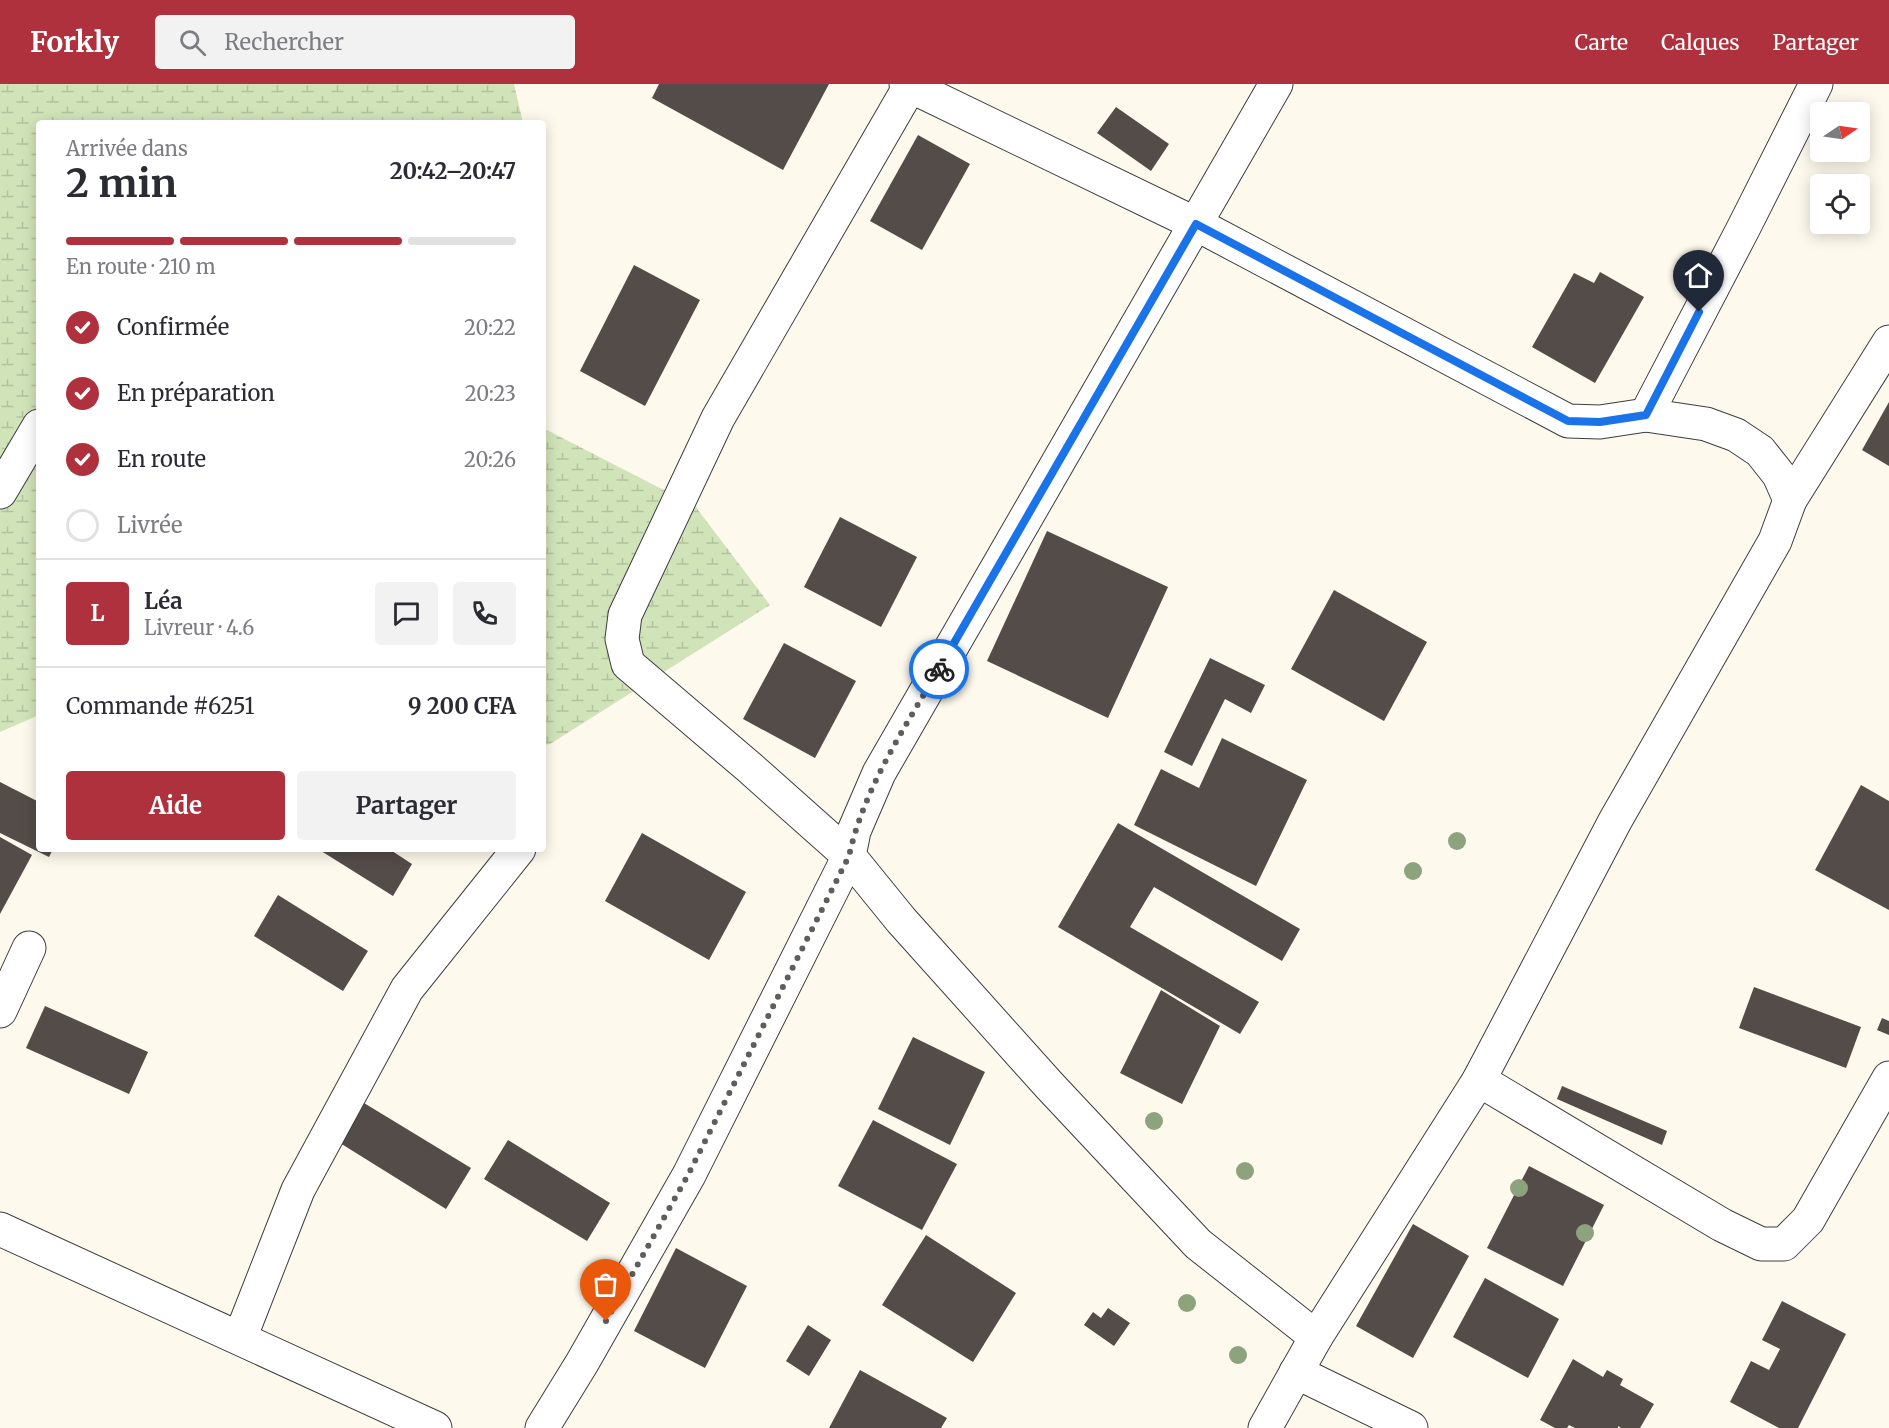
<!DOCTYPE html>
<html lang="fr">
<head>
<meta charset="utf-8">
<style>
  :root { --surface:#fff; --page:#f2f2f3; --text:#2b2b33; --muted:#7c7c81; --line:#e1e1e2; --accent:#ae313d }
  body { margin:0; font-family:Merriweather,serif; background:var(--page); color:var(--text); height:100vh; display:flex; flex-direction:column; font-size:22px; white-space:nowrap }
  * { box-sizing:border-box; margin:0 }
  p { font-size:20px; color:var(--muted) }
  .icon { flex:none; width:33px; height:33px; fill:none; stroke:currentColor; stroke-width:2; stroke-linecap:round; stroke-linejoin:round }
  .map { position:relative; flex:1; overflow:hidden }
  .panel { position:absolute; left:36px; top:36px; width:510px; height:732px; display:flex; flex-direction:column; background:var(--surface); border-radius:6px; box-shadow:0 3px 15px #0003 }
  .panel>* { flex:none }
  .needle { width:39px; rotate:77deg }
  .controls { position:absolute; left:1810px; top:18px; display:grid; gap:12px }
  .controls a { display:grid; place-items:center; width:60px; height:60px; border-radius:6px; background:var(--surface); box-shadow:0 3px 15px #0003; font-size:30px }
  .pin { position:absolute; display:grid; place-items:center; width:51px; height:51px; color:#fff; margin:-62px -26px; border-radius:50% 50% 50% 0; rotate:-45deg; box-shadow:0 0 6px #0007 }
  .pin .icon { rotate:45deg }
  .courier { position:absolute; display:grid; place-items:center; width:60px; height:60px; margin:-30px; border:4px solid #1a73e8; border-radius:50%; background:#fff; color:#222; box-shadow:0 2px 8px #0007 }
  .head em { font-style:normal; font-weight:700 }
  .head div { display:flex; flex-direction:column-reverse }
  .head { display:flex; align-items:center; justify-content:space-between; height:102px; padding:0 30px }
  h1 { font-size:39px; font-weight:700; line-height:45px }
  .bar { display:grid; grid-template-columns:repeat(4,1fr); gap:9px 6px; align-content:center; height:72px; padding:0 30px }
  .bar i { height:8px; border-radius:4px; background:var(--line) }
  .bar .active { background:var(--accent) }
  .bar p { grid-column:span 4 }
  .line { display:flex; align-items:center; gap:15px; padding:0 30px; border-top:2px solid var(--line) }
  .line div { flex:1 }
  .round { display:grid; place-items:center; flex:none; width:63px; height:63px; border-radius:6px; background:var(--page) }
  ol { padding:0 30px; list-style:none }
  li { display:flex; align-items:center; gap:18px; height:66px }
  li p { margin-inline-start:auto }
  li .icon { padding:6px; border-radius:50%; background:var(--accent); color:#fff; stroke-width:4 }
  li:last-child { color:var(--muted) }
  li i { width:33px; height:33px; border:3px solid var(--line); border-radius:50% }
  .button { display:flex; gap:12px; margin-top:auto; padding:12px 30px }
  .button a { flex:1; height:69px; border-radius:6px; background:var(--accent); color:#fff; font-size:24px; font-weight:700; line-height:69px; text-align:center }
  .button a+a { background:var(--page); color:var(--text) }
  header { display:flex; align-items:center; gap:36px; box-sizing:border-box; height:84px; padding:0 30px; background:var(--accent); color:#fff }
  header strong { font-size:28px }
  nav { display:flex; gap:33px; margin-inline-start:auto; font-size:21px }
  .search { width:420px; height:54px; background:var(--page); display:flex; align-items:center; gap:15px; box-sizing:border-box; padding:0 21px; border-radius:6px; color:var(--muted); font-size:22px }
  .map>svg:first-child { display:block }
</style>
</head>
<body>
<header>
<strong>Forkly</strong>
<div class="search"><svg class="icon" aria-label="search" viewBox="0 0 24 24"><circle cx="10" cy="10" r="6"/><path d="M15 15l6 6"/></svg>Rechercher</div>
<nav><a>Carte</a><a>Calques</a><a>Partager</a></nav>
</header>
<div class="map">
<svg width="1889" height="1344" viewBox="0 0 1889 1344">
  <defs>
    <pattern id="wetland-marsh" width="20" height="14" patternUnits="userSpaceOnUse" patternTransform="scale(1.5)"><rect width="20" height="14" fill="#d1e4b9"/><path d="M1 5h8M5 5V1M11 12h8M15 12V8" fill="none" stroke="#b2c29e"/></pattern>
  </defs>
  <rect width="100%" height="100%" fill="#fdf9ec"/>
  <g fill="url(#wetland-marsh)">
    <path d="M 0,0 L 514,0 L 523,39 L 39,39 L 39,631 L 0,648 Z"/>
    <path d="M 543,344 L 695,422 L 770,521 L 550,660 L 543,661 Z"/>
  </g>
  <g fill="#534c49">
    <path d="M 659,0 L 829,0 L 783,86 L 652,14 Z"/>
    <path d="M 1116,23 L 1169,60 L 1151,87 L 1097,49 Z"/>
    <path d="M 918,51 L 970,80 L 922,166 L 870,137 Z"/>
    <path d="M 634,181 L 700,216 L 645,322 L 580,287 Z"/>
    <path d="M 1600,188 L 1644,213 L 1595,299 L 1532,263 L 1574,189 L 1594,199 Z"/>
    <path d="M 1889,318 L 1889,382 L 1862,366 Z"/>
    <path d="M 840,433 L 917,473 L 881,543 L 804,503 Z"/>
    <path d="M 1047,447 L 1168,503 L 1108,634 L 987,577 Z"/>
    <path d="M 1334,506 L 1427,558 L 1384,637 L 1291,585 Z"/>
    <path d="M 784,559 L 856,597 L 815,674 L 743,635 Z"/>
    <path d="M 1210,574 L 1265,601 L 1251,629 L 1225,615 L 1192,682 L 1164,668 Z"/>
    <path d="M 1222,654 L 1307,696 L 1256,802 L 1134,741 L 1161,685 L 1199,704 Z"/>
    <path d="M 0,698 L 39,718 L 39,765 L 53,765 L 49,773 L 0,749 Z"/>
    <path d="M 1861,701 L 1889,717 L 1889,826 L 1815,786 Z"/>
    <path d="M 1118,739 L 1300,845 L 1282,877 L 1154,803 L 1130,843 L 1259,918 L 1240,950 L 1058,843 Z"/>
    <path d="M 642,749 L 746,808 L 709,876 L 605,817 Z"/>
    <path d="M 0,753 L 32,771 L 0,830 Z"/>
    <path d="M 318,765 L 389,765 L 412,780 L 393,812 Z"/>
    <path d="M 278,811 L 368,867 L 343,907 L 254,852 Z"/>
    <path d="M 1754,903 L 1861,943 L 1846,984 L 1739,944 Z"/>
    <path d="M 1161,906 L 1220,942 L 1182,1020 L 1120,989 Z"/>
    <path d="M 45,922 L 148,968 L 129,1010 L 26,964 Z"/>
    <path d="M 1882,934 L 1889,937 L 1889,951 L 1877,946 Z"/>
    <path d="M 913,953 L 985,988 L 950,1061 L 878,1025 Z"/>
    <path d="M 1562,1002 L 1667,1047 L 1662,1061 L 1557,1015 Z"/>
    <path d="M 364,1019 L 471,1084 L 446,1125 L 340,1059 Z"/>
    <path d="M 873,1036 L 957,1080 L 922,1146 L 838,1102 Z"/>
    <path d="M 508,1056 L 610,1119 L 587,1157 L 484,1095 Z"/>
    <path d="M 1529,1082 L 1604,1121 L 1563,1202 L 1487,1164 Z"/>
    <path d="M 1413,1140 L 1469,1172 L 1413,1274 L 1356,1242 Z"/>
    <path d="M 926,1151 L 1016,1209 L 973,1278 L 882,1221 Z"/>
    <path d="M 676,1164 L 747,1202 L 705,1284 L 634,1247 Z"/>
    <path d="M 1485,1194 L 1559,1235 L 1528,1294 L 1453,1253 Z"/>
    <path d="M 1782,1217 L 1846,1250 L 1798,1344 L 1779,1344 L 1730,1318 L 1751,1277 L 1769,1286 L 1780,1265 L 1762,1256 Z"/>
    <path d="M 1108,1224 L 1130,1239 L 1114,1262 L 1084,1241 L 1093,1228 L 1101,1234 Z"/>
    <path d="M 808,1241 L 831,1256 L 809,1292 L 786,1277 Z"/>
    <path d="M 1573,1275 L 1603,1293 L 1607,1286 L 1623,1295 L 1620,1301 L 1654,1320 L 1640,1344 L 1621,1344 L 1618,1342 L 1618,1344 L 1575,1344 L 1569,1341 L 1567,1344 L 1555,1344 L 1540,1336 Z"/>
    <path d="M 860,1286 L 947,1334 L 941,1344 L 829,1344 Z"/>
  </g>
  <g fill="none" stroke-linecap="round" stroke-linejoin="round">
    <defs>
      <g id="minor">
        <path d="M 906,0 L 1196,140 L 1568,337 L 1600,338 L 1646,331 L 1706,340 L 1736,351 L 1760,367 L 1779,391 L 1790,416 L 1775,457 L 1615,737 L 1479,996 L 1316,1253 L 1265,1344"/>
        <path d="M 1276,0 L 879,689 L 854,747 L 849,772 L 901,836 L 1049,1001 L 1198,1160 L 1316,1253"/>
        <path d="M 1646,331 L 1743,145 L 1816,0"/>
        <path d="M 0,408 L 39,342"/>
        <path d="M 1790,416 L 1889,258"/>
        <path d="M 0,927 L 29,864"/>
        <path d="M 1479,996 L 1722,1141 L 1761,1160 L 1784,1160 L 1808,1136 L 1889,994"/>
        <path d="M 0,1145 L 435,1344"/>
        <path d="M 240,1254 L 298,1106 L 407,905 L 519,765"/>
        <path d="M 1296,1288 L 1411,1344"/>
        <path d="M 542,1344 L 582,1279 L 689,1091 L 849,772 L 749,683 L 628,580 L 622,555 L 625,531 L 718,334 L 910,2"/>
      </g>
    </defs>
    <use href="#minor" stroke="#3e3e3e" stroke-width="35"/>
    <use href="#minor" stroke="#fff" stroke-width="33"/>
  </g>
  <g fill="#8da37d">
    <circle cx="1457" cy="757" r="9"/>
    <circle cx="1413" cy="787" r="9"/>
    <circle cx="1154" cy="1037" r="9"/>
    <circle cx="1245" cy="1087" r="9"/>
    <circle cx="1519" cy="1104" r="9"/>
    <circle cx="1585" cy="1149" r="9"/>
    <circle cx="1187" cy="1219" r="9"/>
    <circle cx="1238" cy="1271" r="9"/>
  </g>
  <g fill="none" stroke-linecap="round" stroke-linejoin="round">
    <path stroke="#605e5a" stroke-width="6" stroke-dasharray="0 10.8" d="M 606,1237 L 688,1091 L 849,772 C 864,704 904,645 939,585"/>
    <path stroke="#1a73e8" stroke-width="8" d="M 939,585 L 1196,140 L 1568,337 L 1600,338 L 1646,331 L 1699,228"/>
  </g>
</svg>
<div class="controls">
<a><svg class="needle" viewBox="-14 -14 28 28"><path d="M0-13l5 13h-10z" fill="#e53935"/><path d="M0 13l5-13h-10z" fill="#7c7c81"/></svg></a>
<a><svg class="icon" aria-label="locate" viewBox="0 0 24 24"><circle cx="12" cy="12" r="6"/><path d="M12 2v4M12 18v4M2 12h4M18 12h4"/></svg></a>
</div>
<div class="pin" style="left:606px;top:1237px;background:#ea580c"><svg class="icon" aria-label="bag" viewBox="0 0 24 24"><path d="M5 8h14l-1 12H6zM9 8a3 3 0 0 1 6 0"/></svg></div>
<div class="pin" style="left:1699px;top:228px;background:#1f2937"><svg class="icon" aria-label="home" viewBox="0 0 24 24"><path d="M3 11l9-7 9 7M6 9v11h12V9"/></svg></div>
<div class="courier" style="left:939px;top:585px"><svg class="icon" aria-label="bike" viewBox="0 0 24 24"><circle cx="6" cy="16" r="4"/><circle cx="18" cy="16" r="4"/><path d="M6 16l4-8h5l3 8M10 8l3 8H6M13 5h3"/></svg></div>
<section class="panel">
<div class="head"><div><h1>2 min</h1><p>Arrivée dans</p></div><em>20:42–20:47</em></div>
<div class="bar"><i class="active"></i><i class="active"></i><i class="active"></i><i></i><p>En route · 210 m</p></div>
<ol>
<li><svg class="icon" aria-label="check" viewBox="0 0 24 24"><path d="M5 12l5 5 9-10"/></svg>Confirmée<p>20:22</p></li>
<li><svg class="icon" aria-label="check" viewBox="0 0 24 24"><path d="M5 12l5 5 9-10"/></svg>En préparation<p>20:23</p></li>
<li><svg class="icon" aria-label="check" viewBox="0 0 24 24"><path d="M5 12l5 5 9-10"/></svg>En route<p>20:26</p></li>
<li><i></i>Livrée</li>
</ol>
<div class="line" style="height:108px"><b class="round" style="background:var(--accent);color:#fff">L</b><div><b>Léa</b><p>Livreur · 4.6</p></div><a class="round"><svg class="icon" aria-label="chat" viewBox="0 0 24 24"><path d="M4 5h16v11H9l-5 4z"/></svg></a><a class="round"><svg class="icon" aria-label="phone" viewBox="0 0 24 24"><path d="M5 4h4l2 5-3 2q2 4 5 5l2-3 5 2v4C11 20 4 13 5 4z"/></svg></a></div>
<div class="line" style="height:78px"><div>Commande #6251</div><b>9 200 CFA</b></div>
<div class="button"><a>Aide</a><a>Partager</a></div>
</section>
</div>
</body>
</html>
